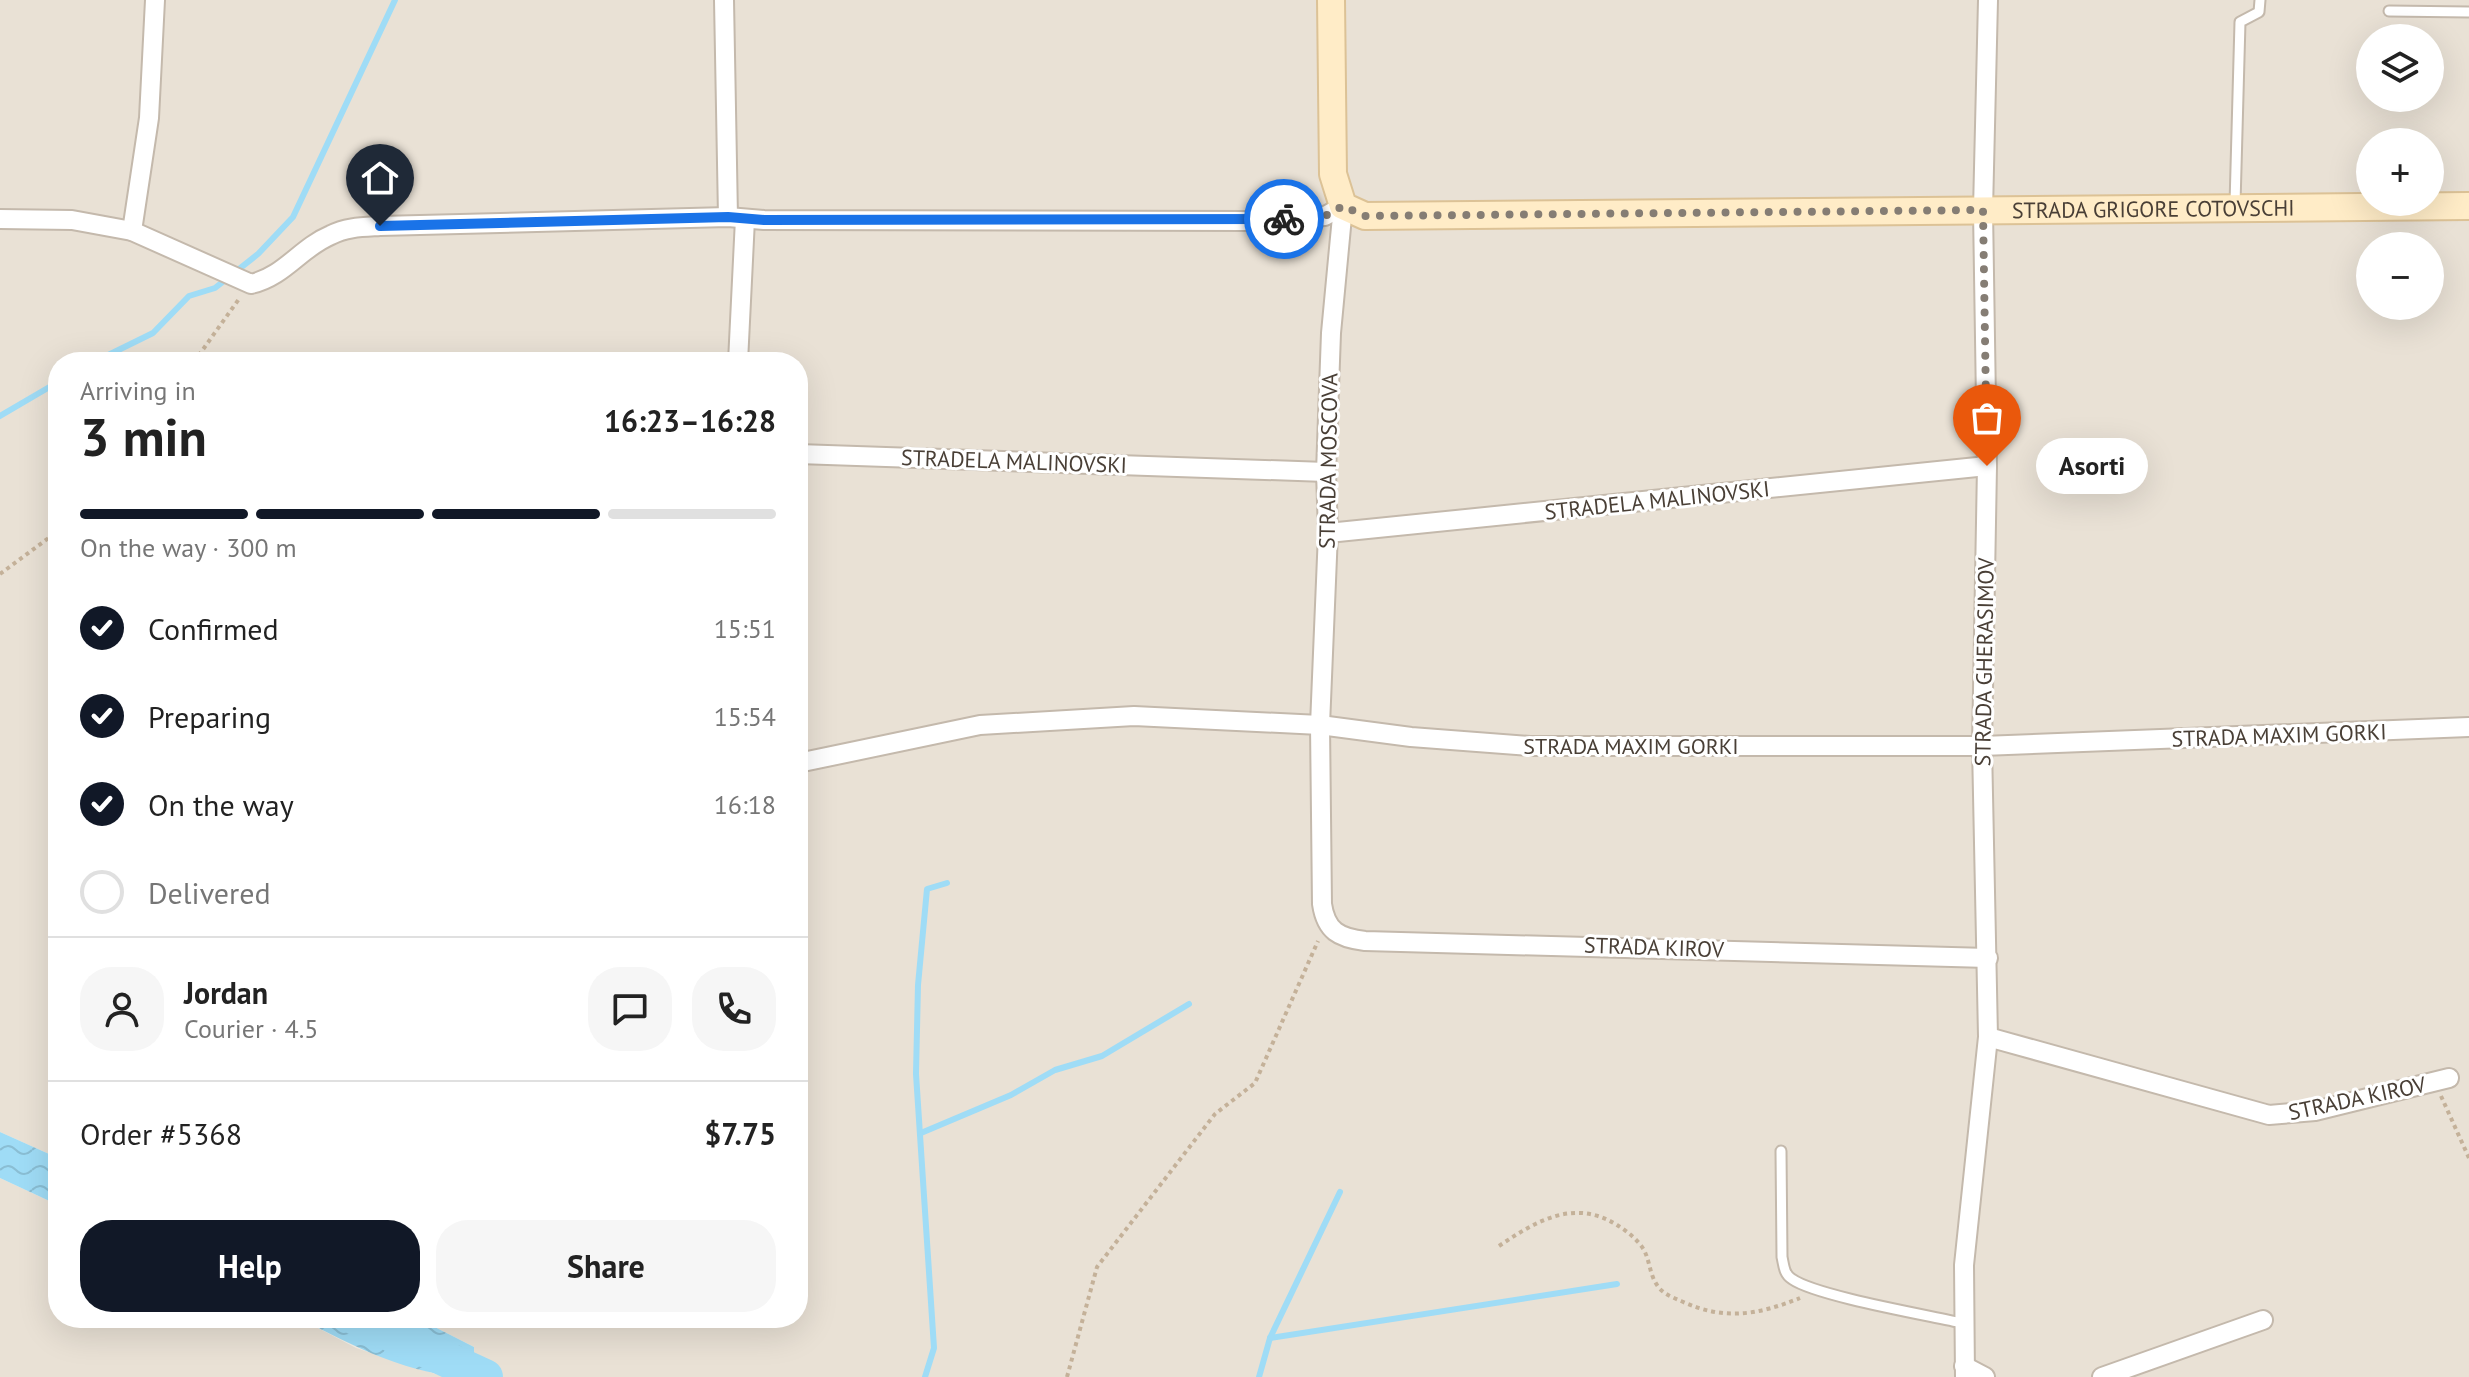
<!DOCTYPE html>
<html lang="en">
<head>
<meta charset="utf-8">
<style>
  :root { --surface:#fff; --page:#f6f6f6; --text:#222; --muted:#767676; --line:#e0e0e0; --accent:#111827 }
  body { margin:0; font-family:"PT Sans",sans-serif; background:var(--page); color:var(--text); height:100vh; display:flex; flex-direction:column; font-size:30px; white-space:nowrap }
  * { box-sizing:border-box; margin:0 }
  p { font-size:26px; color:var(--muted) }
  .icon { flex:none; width:44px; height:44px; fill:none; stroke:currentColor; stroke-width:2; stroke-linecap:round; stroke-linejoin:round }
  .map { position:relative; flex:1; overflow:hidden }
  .details { position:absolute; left:48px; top:352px; width:760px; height:976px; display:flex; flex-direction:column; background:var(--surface); border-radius:32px; box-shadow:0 8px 32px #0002 }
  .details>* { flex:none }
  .controls { position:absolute; left:2356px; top:24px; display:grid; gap:16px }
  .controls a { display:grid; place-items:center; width:88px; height:88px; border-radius:50%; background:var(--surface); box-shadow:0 8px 32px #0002; font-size:40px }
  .pin { position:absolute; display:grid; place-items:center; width:68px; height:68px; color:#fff; margin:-82px -34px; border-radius:50% 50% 50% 0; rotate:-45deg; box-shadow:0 0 8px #0007 }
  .pin .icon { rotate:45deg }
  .courier { position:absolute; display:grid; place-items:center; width:80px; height:80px; margin:-40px; border:6px solid #1a73e8; border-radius:50%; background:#fff; color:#222; box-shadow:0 2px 10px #0007 }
  .bubble { position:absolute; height:56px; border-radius:28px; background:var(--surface); box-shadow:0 8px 32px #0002; font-size:26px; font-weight:800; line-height:56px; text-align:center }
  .overview em { font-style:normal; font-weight:800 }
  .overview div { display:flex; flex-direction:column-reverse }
  .overview { display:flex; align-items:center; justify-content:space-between; height:136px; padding:0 32px }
  h1 { font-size:52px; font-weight:800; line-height:60px }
  .bar { display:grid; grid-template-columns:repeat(4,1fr); gap:12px 8px; align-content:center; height:96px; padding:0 32px }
  .bar i { height:10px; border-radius:6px; background:var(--line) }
  .bar .active { background:var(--accent) }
  .bar p { grid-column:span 4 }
  .line { display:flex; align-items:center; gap:20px; padding:0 32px; border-top:2px solid var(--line) }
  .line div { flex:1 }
  .round { display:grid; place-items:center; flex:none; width:84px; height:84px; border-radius:32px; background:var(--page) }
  ol { padding:0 32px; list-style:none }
  li { display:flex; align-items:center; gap:24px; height:88px }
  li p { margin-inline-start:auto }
  li .icon { padding:8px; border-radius:50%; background:var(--accent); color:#fff; stroke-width:4 }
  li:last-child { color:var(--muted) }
  li i { width:44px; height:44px; border:4px solid var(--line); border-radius:50% }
  .action { display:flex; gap:16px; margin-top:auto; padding:16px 32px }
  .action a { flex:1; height:92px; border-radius:32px; background:var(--accent); color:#fff; font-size:32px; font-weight:800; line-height:92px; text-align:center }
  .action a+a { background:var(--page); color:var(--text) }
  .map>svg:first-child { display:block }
</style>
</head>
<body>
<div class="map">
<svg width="2469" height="1377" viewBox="0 0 2469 1377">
  <defs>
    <pattern id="water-waves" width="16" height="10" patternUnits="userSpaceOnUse" patternTransform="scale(2)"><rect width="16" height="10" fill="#9fdcf6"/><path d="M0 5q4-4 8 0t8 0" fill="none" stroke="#8abed4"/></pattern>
  </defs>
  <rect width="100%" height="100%" fill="#f5f0e8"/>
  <g fill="#e9e1d5" fill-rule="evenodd">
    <path d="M 0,0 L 2469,0 L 2469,1377 L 474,1377 L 474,1347 L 417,1318 L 798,1318 L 798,362 L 58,362 L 58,1158 L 0,1132 ZM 2370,38 L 2430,38 L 2430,98 L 2370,98 ZM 2370,142 L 2430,142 L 2430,202 L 2370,202 ZM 2370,246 L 2430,246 L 2430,306 L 2370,306 Z"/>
    <path d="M 0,1178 L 58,1205 L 58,1318 L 299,1318 L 356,1348 L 445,1377 L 0,1377 Z"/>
  </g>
  <g fill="url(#water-waves)">
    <path d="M 0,1132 L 58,1158 L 58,1205 L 0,1178 Z"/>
    <path d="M 299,1318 L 417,1318 L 474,1347 L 474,1377 C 412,1377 353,1346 299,1318 Z"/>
  </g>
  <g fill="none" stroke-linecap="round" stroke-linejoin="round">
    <g stroke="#9fdcf6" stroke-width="6">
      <path d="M 94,362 L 153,333 L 189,296 L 215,288 L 258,254 L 293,217 L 395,0"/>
      <path d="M 0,416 L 58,382"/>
      <path d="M 921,1133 L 1011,1095 L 1055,1070 L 1102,1056 L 1189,1004"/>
      <path d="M 1270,1338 L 1617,1284"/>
      <path d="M 925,1377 L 934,1348 L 916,1074 L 918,985 L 927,889 L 947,883"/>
      <path d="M 1259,1377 L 1270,1338 L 1340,1192"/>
    </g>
    <path stroke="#9fdcf6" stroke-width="36" d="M 357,1318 L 485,1377"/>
    <defs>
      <g id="lane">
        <path d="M 2389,11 L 2469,12"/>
        <path d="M 2235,204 L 2240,22 L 2259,12 L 2260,0"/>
        <path d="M 1781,1151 L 1782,1257 C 1784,1266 1784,1274 1792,1279 C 1816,1296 1927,1315 1962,1323"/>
      </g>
      <g id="street">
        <path d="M 724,0 L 728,217"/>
        <path d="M 1343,206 L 1331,333 L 1326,472 L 1328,533 L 1320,725 L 1322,904 C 1326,931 1339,938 1365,941 L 1988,958"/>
        <path d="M 0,219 L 72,220 L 132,231 L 251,284 C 285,276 300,248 331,235 C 346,227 363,227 380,226 L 728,217 L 764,220 L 1249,221 L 1325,216 L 1343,206"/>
        <path d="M 132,231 L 149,118 L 155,0"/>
        <path d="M 738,362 L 745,219"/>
        <path d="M 798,454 L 1326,472"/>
        <path d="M 1328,533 L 1987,466"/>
        <path d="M 798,763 L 980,725 L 1134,716 L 1320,725 L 1411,737 L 1530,746 L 1982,746 L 2469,727"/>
        <path d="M 1988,1037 L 2269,1115 L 2315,1111 L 2449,1078"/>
        <path d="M 1964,1366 L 1985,1377"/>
        <path d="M 1965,1377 L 1964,1265 L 1988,1037 L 1982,746 L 1987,466 L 1983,210 L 1988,0"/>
        <path d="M 2102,1377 L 2263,1320"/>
      </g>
      <g id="secondary">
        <path id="s1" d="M 1331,0 L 1333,174 L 1343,206 L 1365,216 L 2469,206"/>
      </g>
    </defs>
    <use href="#lane" stroke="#c4b9ac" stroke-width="13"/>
    <use href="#street" stroke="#c4b9ac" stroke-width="22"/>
    <use href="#secondary" stroke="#dcc296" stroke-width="30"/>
    <g stroke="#c4b199" stroke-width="4" stroke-dasharray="4 4" stroke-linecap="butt">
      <path d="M 194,362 L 239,299"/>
      <path d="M 0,574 L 58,531"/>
      <path d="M 2441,1096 L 2469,1158"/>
      <path d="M 1499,1246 C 1536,1221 1574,1198 1617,1225 C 1627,1231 1638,1240 1644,1250 C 1651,1264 1649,1276 1660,1289 C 1666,1295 1674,1298 1681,1301 C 1724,1321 1758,1315 1800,1298"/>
      <path d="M 1067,1377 L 1097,1267 L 1215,1114 L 1255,1083 L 1318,941"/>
    </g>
    <use href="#lane" stroke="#fff" stroke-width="9"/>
    <use href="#street" stroke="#fff" stroke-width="18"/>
    <use href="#secondary" stroke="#ffecc7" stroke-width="26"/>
  </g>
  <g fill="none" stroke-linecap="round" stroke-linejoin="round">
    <path stroke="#857d74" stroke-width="8" stroke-dasharray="0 14.4" d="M 1284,219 L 1325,216 L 1343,206 L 1365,216 L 1983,210 L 1987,466"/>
    <path stroke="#1a73e8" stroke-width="10" d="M 380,226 L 728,217 L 764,220 L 1284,219"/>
  </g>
  <g text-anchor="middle" stroke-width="6" stroke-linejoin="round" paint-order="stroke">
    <g font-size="22" fill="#493f36" stroke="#fff">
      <text dy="8" stroke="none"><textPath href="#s1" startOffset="1020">STRADA GRIGORE COTOVSCHI</textPath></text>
      <text transform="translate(1014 461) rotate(2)" y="8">STRADELA MALINOVSKI</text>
      <text transform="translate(1328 461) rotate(-89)" y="8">STRADA MOSCOVA</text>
      <text transform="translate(1657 500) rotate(-6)" y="8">STRADELA MALINOVSKI</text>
      <text transform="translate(1984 662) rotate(-89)" y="8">STRADA GHERASIMOV</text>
      <text transform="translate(2279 735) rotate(-2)" y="8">STRADA MAXIM GORKI</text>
      <text x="1631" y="754">STRADA MAXIM GORKI</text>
      <text transform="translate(1654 947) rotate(2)" y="8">STRADA KIROV</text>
      <text transform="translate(2357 1098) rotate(-12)" y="8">STRADA KIROV</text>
    </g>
  </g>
</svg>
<div class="controls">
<a><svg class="icon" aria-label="layers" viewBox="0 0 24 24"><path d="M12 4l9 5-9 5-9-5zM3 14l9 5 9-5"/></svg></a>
<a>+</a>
<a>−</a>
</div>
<div class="pin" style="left:1987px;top:466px;background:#ea580c"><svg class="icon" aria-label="bag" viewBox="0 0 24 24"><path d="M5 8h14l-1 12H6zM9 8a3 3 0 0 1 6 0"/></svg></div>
<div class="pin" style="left:380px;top:226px;background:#1f2937"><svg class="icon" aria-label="home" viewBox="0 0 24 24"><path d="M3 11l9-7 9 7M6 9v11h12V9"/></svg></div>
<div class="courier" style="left:1284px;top:219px"><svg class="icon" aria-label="bike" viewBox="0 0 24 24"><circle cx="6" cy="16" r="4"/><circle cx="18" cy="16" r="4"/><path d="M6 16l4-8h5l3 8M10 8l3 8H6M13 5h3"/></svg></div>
<div class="bubble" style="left:2036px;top:438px;width:112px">Asorti</div>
<section class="details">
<div class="overview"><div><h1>3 min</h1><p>Arriving in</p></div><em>16:23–16:28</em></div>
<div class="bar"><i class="active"></i><i class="active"></i><i class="active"></i><i></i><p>On the way · 300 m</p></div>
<ol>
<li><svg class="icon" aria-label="check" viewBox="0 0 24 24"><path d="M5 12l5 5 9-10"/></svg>Confirmed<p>15:51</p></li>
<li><svg class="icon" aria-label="check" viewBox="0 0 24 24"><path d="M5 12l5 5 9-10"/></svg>Preparing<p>15:54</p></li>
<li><svg class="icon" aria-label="check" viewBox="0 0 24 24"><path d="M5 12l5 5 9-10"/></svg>On the way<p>16:18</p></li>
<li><i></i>Delivered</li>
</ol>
<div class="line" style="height:144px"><a class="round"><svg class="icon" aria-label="person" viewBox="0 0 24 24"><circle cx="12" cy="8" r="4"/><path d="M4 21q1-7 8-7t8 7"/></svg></a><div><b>Jordan</b><p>Courier · 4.5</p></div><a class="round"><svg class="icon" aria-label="chat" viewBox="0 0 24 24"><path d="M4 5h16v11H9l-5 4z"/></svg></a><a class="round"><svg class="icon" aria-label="phone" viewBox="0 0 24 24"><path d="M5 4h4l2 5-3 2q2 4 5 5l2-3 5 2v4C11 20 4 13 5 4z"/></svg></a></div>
<div class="line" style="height:104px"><div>Order #5368</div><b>$7.75</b></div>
<div class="action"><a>Help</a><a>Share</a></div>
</section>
</div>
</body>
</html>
